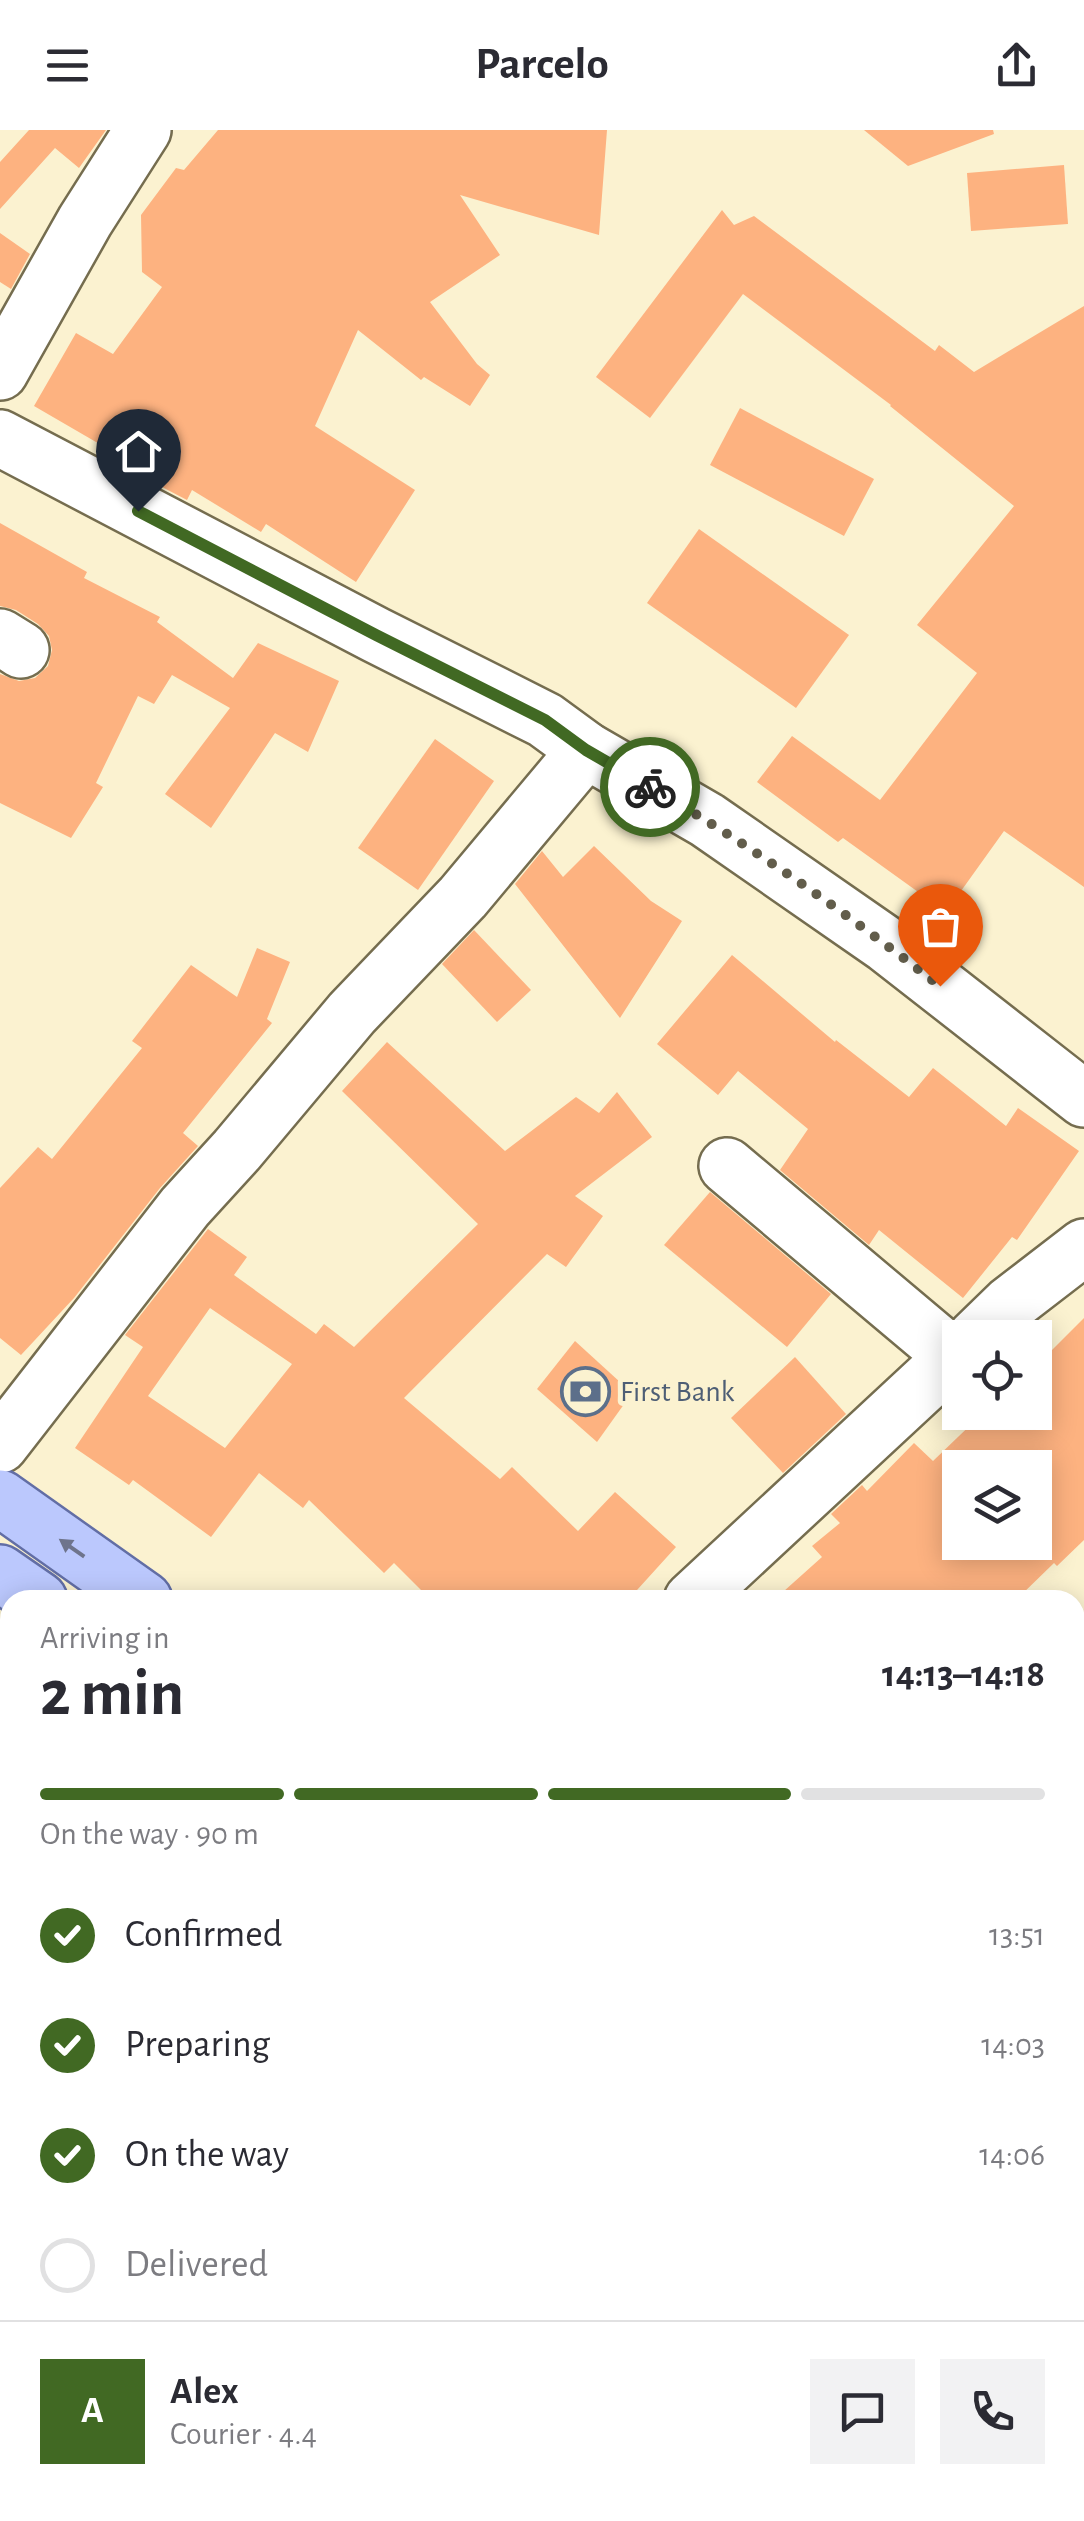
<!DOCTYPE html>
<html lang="en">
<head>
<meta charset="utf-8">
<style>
  :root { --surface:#fff; --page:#f2f2f3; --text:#2b2b33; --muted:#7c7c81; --line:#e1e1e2; --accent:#416923 }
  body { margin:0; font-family:"Alegreya Sans",sans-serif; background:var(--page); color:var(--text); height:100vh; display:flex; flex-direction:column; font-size:38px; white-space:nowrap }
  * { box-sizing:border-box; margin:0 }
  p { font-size:32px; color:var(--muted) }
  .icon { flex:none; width:55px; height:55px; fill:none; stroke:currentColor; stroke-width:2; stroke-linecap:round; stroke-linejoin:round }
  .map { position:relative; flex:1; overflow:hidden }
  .side { position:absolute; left:0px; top:1460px; width:1085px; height:932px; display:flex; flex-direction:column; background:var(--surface); border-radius:30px 30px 0 0; box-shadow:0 5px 25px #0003 }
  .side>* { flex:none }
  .controls { position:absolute; left:942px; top:1190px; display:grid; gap:20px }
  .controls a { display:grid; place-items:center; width:110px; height:110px; border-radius:0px; background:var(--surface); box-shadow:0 5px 25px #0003; font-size:50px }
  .pin { position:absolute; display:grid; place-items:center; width:85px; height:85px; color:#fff; margin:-102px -42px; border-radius:50% 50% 50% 0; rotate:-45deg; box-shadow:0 0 10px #0007 }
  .pin .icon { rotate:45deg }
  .courier { position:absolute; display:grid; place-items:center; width:100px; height:100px; margin:-50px; border:8px solid #416923; border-radius:50%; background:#fff; color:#222; box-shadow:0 2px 12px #0007 }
  .overview em { font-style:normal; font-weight:600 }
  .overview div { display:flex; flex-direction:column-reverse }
  .overview { display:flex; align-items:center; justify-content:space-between; height:170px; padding:0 40px }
  h1 { font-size:65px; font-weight:600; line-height:75px }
  .bar { display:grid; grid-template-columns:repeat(4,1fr); gap:15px 10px; align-content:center; height:120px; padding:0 40px }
  .bar i { height:12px; border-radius:8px; background:var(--line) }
  .bar .selected { background:var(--accent) }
  .bar p { grid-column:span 4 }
  .line { display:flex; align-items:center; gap:25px; padding:0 40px; border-top:2px solid var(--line) }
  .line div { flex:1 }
  .round { display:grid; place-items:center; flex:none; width:105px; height:105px; border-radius:0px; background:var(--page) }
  ol { padding:0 40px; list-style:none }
  li { display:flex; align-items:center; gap:30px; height:110px }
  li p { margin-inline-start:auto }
  li .icon { padding:10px; border-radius:50%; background:var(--accent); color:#fff; stroke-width:4 }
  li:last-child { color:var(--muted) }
  li i { width:55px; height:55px; border:5px solid var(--line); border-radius:50% }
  header { display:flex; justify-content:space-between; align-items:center; height:130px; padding:0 40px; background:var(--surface); font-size:45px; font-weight:600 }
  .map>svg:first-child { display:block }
</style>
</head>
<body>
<header><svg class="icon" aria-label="menu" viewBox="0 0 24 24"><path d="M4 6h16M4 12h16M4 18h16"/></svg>Parcelo<svg class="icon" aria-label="share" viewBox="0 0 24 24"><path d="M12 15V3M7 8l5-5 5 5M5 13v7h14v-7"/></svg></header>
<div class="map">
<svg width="1084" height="2391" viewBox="0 0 1084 2391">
  <rect width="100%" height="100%" fill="#fbf2d0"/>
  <g fill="#fdb280" fill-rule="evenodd">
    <path d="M 29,0 L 106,0 L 79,38 L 55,18 L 0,79 L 0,32 Z"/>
    <path d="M 218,0 L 607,0 L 599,105 L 460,65 L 500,125 L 430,172 L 477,234 L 490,245 L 470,276 L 424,247 L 421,250 L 358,200 L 315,296 L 415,360 L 356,452 L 266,394 L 261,402 L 192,360 L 187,370 L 135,343 L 139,337 L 34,276 L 76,203 L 113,224 L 162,157 L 142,142 L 141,85 L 176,38 L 184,40 Z"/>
    <path d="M 864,0 L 993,0 L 994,4 L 908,36 Z"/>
    <path d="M 1064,35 L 1068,94 L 971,101 L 967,43 Z"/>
    <path d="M 722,80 L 734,95 L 754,86 L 935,221 L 939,215 L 974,242 L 1084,176 L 1084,757 L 1004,701 L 946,782 L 843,708 L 838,712 L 757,652 L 792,606 L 880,670 L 977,543 L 917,495 L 1014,376 L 890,276 L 891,275 L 743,164 L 650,288 L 596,247 Z"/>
    <path d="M 0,103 L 30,124 L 11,159 L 0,152 Z"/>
    <path d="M 740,278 L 874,349 L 844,406 L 710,335 Z"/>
    <path d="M 0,393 L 87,442 L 84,448 L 160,487 L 157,492 L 233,548 L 258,513 L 339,551 L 308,622 L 275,603 L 211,698 L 165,664 L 230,578 L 172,545 L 154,574 L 138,566 L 96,653 L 103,657 L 71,708 L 0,673 L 0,544 L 19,551 L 35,548 L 48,536 L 52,520 L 49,506 L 38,494 L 16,480 L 0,476 Z"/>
    <path d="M 699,399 L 849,505 L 796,578 L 647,473 Z"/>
    <path d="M 435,609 L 494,651 L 418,760 L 358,718 Z"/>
    <path d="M 594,716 L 651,771 L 682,791 L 620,888 L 515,754 L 542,721 L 563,747 Z"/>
    <path d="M 474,800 L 531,860 L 497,892 L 442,834 Z"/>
    <path d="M 257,818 L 290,832 L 267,889 L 272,893 L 183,1003 L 198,1016 L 160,1058 L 74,1168 L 21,1225 L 0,1208 L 0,1058 L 38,1017 L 52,1029 L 142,918 L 132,911 L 191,835 L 237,867 Z"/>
    <path d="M 732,825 L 835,912 L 836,910 L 909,967 L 933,938 L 1006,996 L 1018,978 L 1079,1021 L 1017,1110 L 1012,1107 L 963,1168 L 879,1100 L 869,1115 L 780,1040 L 808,999 L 738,941 L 718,965 L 657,914 Z"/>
    <path d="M 387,912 L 505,1021 L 576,967 L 599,983 L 617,962 L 652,1007 L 575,1066 L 603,1086 L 566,1137 L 547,1124 L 404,1268 L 500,1349 L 512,1337 L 578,1401 L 615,1362 L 676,1417 L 628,1470 L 431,1470 L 394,1433 L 384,1443 L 309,1370 L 303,1378 L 259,1343 L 211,1407 L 133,1350 L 129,1355 L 75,1318 L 143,1217 L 125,1205 L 208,1099 L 247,1127 L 234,1145 L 316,1204 L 324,1194 L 354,1217 L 478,1094 L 342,961 ZM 210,1178 L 292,1234 L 225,1318 L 148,1266 Z"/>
    <path d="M 710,1062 L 831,1164 L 787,1217 L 664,1115 Z"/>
    <path d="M 1084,1188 L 1084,1410 L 1057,1436 L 1054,1433 L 1016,1470 L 774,1470 L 822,1427 L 812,1416 L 840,1393 L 831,1384 L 862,1355 L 867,1361 L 914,1313 L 933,1331 L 984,1282 L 1035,1282 L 1035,1237 ZM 960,1338 L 1035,1338 L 1035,1412 L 960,1412 Z"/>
    <path d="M 575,1211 L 632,1263 L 597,1312 L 537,1259 Z"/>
    <path d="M 795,1227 L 846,1284 L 783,1343 L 731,1288 Z"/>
  </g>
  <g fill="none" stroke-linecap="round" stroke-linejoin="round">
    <defs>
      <g id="minor">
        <path d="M 0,242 L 85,91 L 143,0"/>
        <path d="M 0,308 L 376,505 L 545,590 L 586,620 L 707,690 L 887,815 L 1084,969"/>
        <path d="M 0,507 L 21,520"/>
        <path d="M 727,1036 L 954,1227"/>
        <path d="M 975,1208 L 1010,1174 L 1084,1117"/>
        <path d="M 0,1315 L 185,1077 L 237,1020 L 352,883 L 463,767 L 586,620"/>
        <path d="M 692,1470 L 960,1221"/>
        <path d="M 1075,2099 L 1084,2089"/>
        <path d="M 378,2391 L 385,2382"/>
        <path d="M 834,2391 L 841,2382"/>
      </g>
      <g id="major">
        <path d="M 0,1368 L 144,1470"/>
        <path d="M 0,1443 L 39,1470"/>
        <path d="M 1075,2123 L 1084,2130"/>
        <path d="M 1075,2184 L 1084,2190"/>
      </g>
    </defs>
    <use href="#minor" stroke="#756d4f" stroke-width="60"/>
    <use href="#major" stroke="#626ea5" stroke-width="60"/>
    <use href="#minor" stroke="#fff" stroke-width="55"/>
    <use href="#major" stroke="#bbc8fd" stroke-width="55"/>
  </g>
  <defs><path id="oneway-solid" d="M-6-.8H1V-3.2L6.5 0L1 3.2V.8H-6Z" transform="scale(2.5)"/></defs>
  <use fill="#6e748c" href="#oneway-solid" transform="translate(72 1418) rotate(-145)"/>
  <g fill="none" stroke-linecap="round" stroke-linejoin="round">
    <path stroke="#625d4b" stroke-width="10" stroke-dasharray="0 18" d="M 650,657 C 751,715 847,784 940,856"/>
    <path stroke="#416923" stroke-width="12" d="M 138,381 L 376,505 L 545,590 L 586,620 L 650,657"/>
  </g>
  <defs>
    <symbol id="bank-ring" viewBox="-11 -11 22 22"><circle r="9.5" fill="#fbf2d0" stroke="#5c6f8a" stroke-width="1.5"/><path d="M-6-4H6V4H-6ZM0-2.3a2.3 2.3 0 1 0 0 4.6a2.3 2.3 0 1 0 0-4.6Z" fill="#5c6f8a"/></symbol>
  </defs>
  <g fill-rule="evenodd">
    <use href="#bank-ring" x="558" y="1234" width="55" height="55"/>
  </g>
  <g text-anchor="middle" stroke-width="10" stroke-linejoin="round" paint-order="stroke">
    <g font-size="30" fill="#4e5e75" stroke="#fbf2d0" text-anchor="start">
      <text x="620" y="1271">First Bank</text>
    </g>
  </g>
</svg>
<div class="controls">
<a><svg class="icon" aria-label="locate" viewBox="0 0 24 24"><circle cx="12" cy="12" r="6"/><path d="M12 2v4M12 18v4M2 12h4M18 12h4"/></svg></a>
<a><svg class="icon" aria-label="layers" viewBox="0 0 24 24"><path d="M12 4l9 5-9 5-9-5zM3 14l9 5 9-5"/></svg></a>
</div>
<div class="pin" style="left:940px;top:856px;background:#ea580c"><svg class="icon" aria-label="bag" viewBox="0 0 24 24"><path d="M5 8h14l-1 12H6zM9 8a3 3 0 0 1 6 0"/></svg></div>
<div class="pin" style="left:138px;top:381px;background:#1f2937"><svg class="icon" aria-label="home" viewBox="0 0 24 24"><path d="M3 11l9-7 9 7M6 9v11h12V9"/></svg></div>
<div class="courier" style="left:650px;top:657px"><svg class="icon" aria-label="bike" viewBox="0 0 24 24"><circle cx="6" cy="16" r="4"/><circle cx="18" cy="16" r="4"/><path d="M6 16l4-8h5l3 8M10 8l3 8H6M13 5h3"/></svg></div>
<section class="side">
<div class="overview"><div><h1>2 min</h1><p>Arriving in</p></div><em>14:13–14:18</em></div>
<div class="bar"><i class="selected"></i><i class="selected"></i><i class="selected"></i><i></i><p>On the way · 90 m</p></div>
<ol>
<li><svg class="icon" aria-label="check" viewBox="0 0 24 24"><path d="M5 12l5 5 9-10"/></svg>Confirmed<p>13:51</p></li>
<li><svg class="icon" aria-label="check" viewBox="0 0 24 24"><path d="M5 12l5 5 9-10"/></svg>Preparing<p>14:03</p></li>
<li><svg class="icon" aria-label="check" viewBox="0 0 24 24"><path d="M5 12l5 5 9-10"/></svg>On the way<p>14:06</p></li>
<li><i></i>Delivered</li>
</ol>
<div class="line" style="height:180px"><b class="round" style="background:var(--accent);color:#fff">A</b><div><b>Alex</b><p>Courier · 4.4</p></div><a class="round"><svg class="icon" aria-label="chat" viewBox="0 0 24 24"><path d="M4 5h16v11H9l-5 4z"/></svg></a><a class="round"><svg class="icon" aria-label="phone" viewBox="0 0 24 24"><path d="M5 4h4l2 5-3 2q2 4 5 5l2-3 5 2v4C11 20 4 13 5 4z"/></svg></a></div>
</section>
</div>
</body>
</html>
